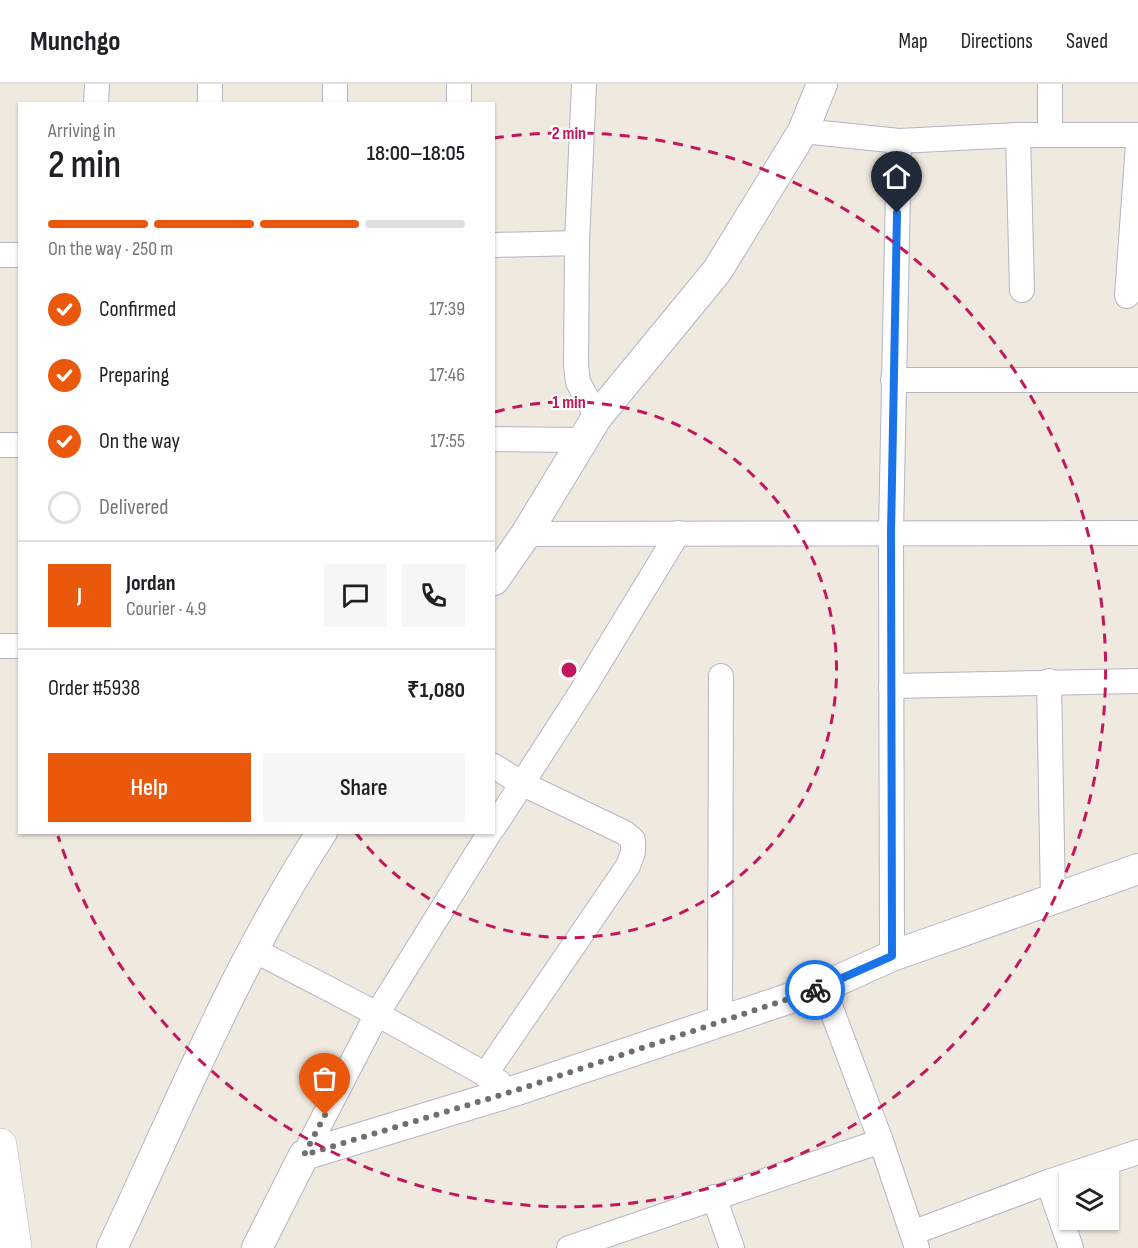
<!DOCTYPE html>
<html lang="en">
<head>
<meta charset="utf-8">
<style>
  :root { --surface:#fff; --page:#f6f6f6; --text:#202124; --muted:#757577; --line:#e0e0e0; --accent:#ea580c }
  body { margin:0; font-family:"Sofia Sans Condensed",sans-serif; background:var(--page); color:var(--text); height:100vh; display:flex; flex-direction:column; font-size:22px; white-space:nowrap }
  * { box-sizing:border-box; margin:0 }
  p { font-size:20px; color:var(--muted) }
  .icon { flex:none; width:33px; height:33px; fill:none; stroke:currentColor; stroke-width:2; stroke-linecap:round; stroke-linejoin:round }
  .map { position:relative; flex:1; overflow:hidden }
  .sheet { position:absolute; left:18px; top:18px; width:477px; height:732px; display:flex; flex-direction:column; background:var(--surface); border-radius:0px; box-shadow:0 2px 4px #0004 }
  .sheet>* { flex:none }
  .tools { position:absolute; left:1059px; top:1086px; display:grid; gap:12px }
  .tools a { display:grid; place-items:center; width:60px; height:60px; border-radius:0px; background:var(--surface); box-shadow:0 2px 4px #0004; font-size:30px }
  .pin { position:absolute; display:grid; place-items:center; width:51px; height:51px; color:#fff; margin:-62px -26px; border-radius:50% 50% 50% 0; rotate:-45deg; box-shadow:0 0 6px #0007 }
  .pin .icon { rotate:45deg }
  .courier { position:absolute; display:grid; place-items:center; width:60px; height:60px; margin:-30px; border:4px solid #1a73e8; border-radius:50%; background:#fff; color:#222; box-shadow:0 2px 8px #0007 }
  .overview em { font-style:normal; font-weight:600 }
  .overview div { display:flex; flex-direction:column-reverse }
  .overview { display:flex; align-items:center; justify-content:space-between; height:102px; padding:0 30px }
  h1 { font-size:39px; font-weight:600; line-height:45px }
  .bar { display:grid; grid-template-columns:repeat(4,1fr); gap:9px 6px; align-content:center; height:72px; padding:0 30px }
  .bar i { height:8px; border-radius:4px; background:var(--line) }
  .bar .selected { background:var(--accent) }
  .bar p { grid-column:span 4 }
  .line { display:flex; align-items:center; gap:15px; padding:0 30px; border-top:2px solid var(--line) }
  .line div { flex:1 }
  .round { display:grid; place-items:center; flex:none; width:63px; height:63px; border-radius:0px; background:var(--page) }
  ol { padding:0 30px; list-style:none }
  li { display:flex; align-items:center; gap:18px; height:66px }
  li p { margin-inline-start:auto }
  li .icon { padding:6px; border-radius:50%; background:var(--accent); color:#fff; stroke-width:4 }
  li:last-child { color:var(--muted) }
  li i { width:33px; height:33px; border:3px solid var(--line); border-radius:50% }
  .action { display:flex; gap:12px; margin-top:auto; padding:12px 30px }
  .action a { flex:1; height:69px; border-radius:0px; background:var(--accent); color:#fff; font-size:24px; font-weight:600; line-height:69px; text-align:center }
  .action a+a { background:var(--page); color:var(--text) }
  header { display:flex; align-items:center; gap:36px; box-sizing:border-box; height:84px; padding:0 30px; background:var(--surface); border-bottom:2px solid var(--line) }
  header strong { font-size:28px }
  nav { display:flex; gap:33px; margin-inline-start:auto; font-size:21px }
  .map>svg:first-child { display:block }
</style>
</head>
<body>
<header>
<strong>Munchgo</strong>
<nav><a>Map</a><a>Directions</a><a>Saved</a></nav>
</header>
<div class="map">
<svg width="1138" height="1164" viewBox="0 0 1138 1164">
  <rect width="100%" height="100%" fill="#f0e9df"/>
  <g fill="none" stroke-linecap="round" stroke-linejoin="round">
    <defs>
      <g id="minor">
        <path d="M 210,0 L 210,20"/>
        <path d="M 96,20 L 97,0"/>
        <path d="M 335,20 L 335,0"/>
        <path d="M 459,20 L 459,0"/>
        <path d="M 803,47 L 899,57 L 891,449 L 892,872"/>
        <path d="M 1018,51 L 1022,206"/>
        <path d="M 1050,51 L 1050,0"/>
        <path d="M 899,57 L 1018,51 L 1138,51"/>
        <path d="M 577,159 L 584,0"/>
        <path d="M 494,161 L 577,159 L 576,281 L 578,298 L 597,333"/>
        <path d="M 0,171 L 20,171"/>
        <path d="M 1127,212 L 1138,60"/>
        <path d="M 893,296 L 1138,296"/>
        <path d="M 494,355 L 581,356"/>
        <path d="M 0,361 L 20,361"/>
        <path d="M 526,450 L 1138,449"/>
        <path d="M 0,562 L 20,562"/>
        <path d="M 1049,597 L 1053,817"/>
        <path d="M 891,602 L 1138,597"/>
        <path d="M 494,743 L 585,602 L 678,449"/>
        <path d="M 490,748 L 377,930 L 499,998"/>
        <path d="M 252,865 L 377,930 L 304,1071"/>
        <path d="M 823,903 L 881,1057"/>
        <path d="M 720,938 L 721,592"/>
        <path d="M 485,991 L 628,782 L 633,768 L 633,756 L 625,749 L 521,699 L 494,682"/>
        <path d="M 1048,1098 L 1071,1164"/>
        <path d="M 714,1113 L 732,1164"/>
        <path d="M 912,1149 L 1048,1098 L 1138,1068"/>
        <path d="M 569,1164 L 881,1057 L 917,1164"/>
      </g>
      <g id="tertiary">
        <path d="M 494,496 L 526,450 L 597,333 L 717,187 L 803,47 L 822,0"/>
        <path d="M 112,1164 C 178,1024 237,878 322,748"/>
        <path d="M 257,1164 L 304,1071 L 514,1007 L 823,903 L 892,872 L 1138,785"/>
      </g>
      <path id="secondary" d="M 0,1061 L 15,1164"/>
    </defs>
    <use href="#minor" stroke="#b3b5c2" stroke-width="26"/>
    <use href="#tertiary" stroke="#b3b5c2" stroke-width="32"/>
    <use href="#secondary" stroke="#b3b5c2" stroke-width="34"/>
    <use href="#minor" stroke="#fff" stroke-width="24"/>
    <use href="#tertiary" stroke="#fff" stroke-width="30"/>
    <use href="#secondary" stroke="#fff" stroke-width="33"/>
  </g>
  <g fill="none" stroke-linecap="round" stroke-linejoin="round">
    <path stroke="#716f6b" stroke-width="6" stroke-dasharray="0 10.8" d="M 325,1031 L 304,1071 L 514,1007 L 815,906"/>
    <path stroke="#1a73e8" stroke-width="8" d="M 815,906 L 892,872 L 891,449 L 897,129"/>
  </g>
  <g fill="none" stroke="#c2185b" stroke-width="3" stroke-dasharray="10 8">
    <path d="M495 328A268 268 0 1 1 356 749"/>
    <path d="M494 54A537 537 0 1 1 58 752"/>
  </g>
  <circle cx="569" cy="586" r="9" fill="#c2185b" stroke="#fff" stroke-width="3"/>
  <g font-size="18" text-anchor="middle" font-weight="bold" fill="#c2185b" stroke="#fff" stroke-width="4.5" stroke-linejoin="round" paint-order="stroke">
    <text x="569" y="55">2 min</text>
    <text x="569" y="324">1 min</text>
  </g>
</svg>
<div class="tools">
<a><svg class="icon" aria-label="layers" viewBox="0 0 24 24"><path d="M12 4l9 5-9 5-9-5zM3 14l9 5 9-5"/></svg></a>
</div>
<div class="pin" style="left:325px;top:1031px;background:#ea580c"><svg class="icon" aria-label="bag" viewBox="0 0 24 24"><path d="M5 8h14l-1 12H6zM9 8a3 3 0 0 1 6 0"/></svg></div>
<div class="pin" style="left:897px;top:129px;background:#1f2937"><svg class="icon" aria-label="home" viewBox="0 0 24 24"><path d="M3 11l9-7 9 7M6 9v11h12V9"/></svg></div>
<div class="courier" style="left:815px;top:906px"><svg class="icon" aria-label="bike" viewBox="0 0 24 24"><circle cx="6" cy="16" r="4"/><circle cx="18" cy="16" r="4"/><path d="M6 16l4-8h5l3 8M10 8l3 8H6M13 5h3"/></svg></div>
<section class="sheet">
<div class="overview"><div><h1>2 min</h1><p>Arriving in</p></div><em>18:00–18:05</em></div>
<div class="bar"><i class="selected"></i><i class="selected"></i><i class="selected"></i><i></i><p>On the way · 250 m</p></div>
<ol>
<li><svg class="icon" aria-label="check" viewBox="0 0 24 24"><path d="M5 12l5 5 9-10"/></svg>Confirmed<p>17:39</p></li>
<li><svg class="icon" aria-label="check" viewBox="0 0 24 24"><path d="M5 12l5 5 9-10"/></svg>Preparing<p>17:46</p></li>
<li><svg class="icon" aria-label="check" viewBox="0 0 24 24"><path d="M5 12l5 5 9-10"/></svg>On the way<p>17:55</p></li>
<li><i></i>Delivered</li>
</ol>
<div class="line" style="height:108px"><b class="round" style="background:var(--accent);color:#fff">J</b><div><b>Jordan</b><p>Courier · 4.9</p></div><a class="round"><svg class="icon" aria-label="chat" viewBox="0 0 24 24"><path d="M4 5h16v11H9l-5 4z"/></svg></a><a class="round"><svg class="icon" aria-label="phone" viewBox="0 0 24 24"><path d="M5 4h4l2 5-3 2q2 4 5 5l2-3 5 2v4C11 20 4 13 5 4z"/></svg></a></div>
<div class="line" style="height:78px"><div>Order #5938</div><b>₹1,080</b></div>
<div class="action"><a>Help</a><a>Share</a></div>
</section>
</div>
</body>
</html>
